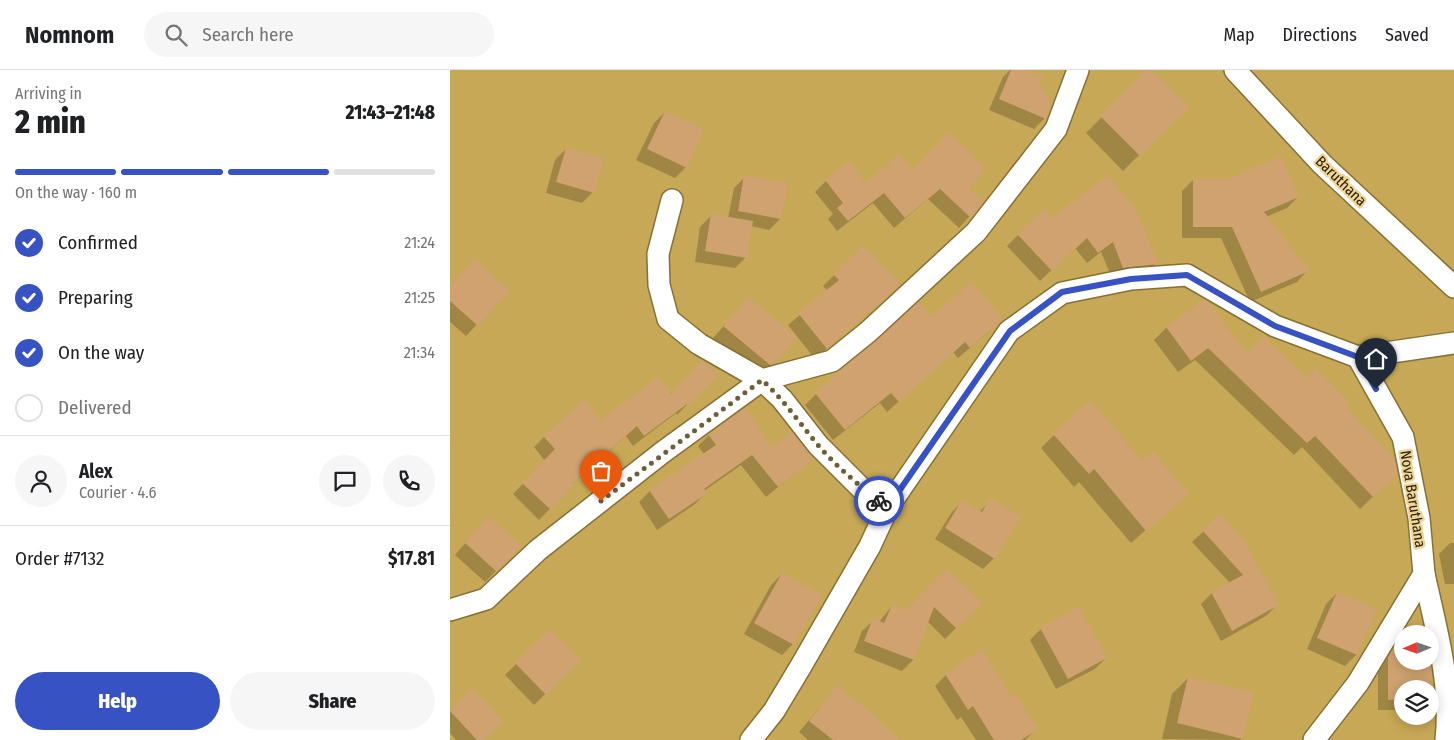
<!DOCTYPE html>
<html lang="en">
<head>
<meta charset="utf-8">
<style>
  :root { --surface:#fff; --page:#f6f6f6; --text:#202124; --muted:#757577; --line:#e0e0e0; --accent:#3752c3 }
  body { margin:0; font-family:"Fira Sans Condensed",sans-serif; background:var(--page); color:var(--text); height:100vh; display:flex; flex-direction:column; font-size:19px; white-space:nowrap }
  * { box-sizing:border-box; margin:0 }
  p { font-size:16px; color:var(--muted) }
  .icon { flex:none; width:28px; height:28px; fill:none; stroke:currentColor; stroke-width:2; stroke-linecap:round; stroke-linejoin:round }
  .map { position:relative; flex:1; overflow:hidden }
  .side { display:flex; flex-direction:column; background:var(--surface); width:450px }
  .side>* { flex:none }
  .needle { width:32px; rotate:268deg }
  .buttons { position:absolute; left:944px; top:555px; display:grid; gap:10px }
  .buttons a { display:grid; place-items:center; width:45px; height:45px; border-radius:50%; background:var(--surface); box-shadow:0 2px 12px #0003; font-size:25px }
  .pin { position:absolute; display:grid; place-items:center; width:42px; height:42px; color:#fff; margin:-51px -21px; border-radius:50% 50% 50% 0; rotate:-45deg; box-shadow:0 0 5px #0007 }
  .pin .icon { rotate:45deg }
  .courier { position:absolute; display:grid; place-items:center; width:50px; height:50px; margin:-25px; border:4px solid #3752c3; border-radius:50%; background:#fff; color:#222; box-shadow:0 1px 6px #0007 }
  .summary em { font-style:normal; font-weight:800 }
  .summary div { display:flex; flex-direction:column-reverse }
  .summary { display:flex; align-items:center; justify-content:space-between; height:85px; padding:0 15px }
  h1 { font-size:32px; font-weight:800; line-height:38px }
  .bar { display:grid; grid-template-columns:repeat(4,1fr); gap:8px 5px; align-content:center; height:60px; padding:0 15px }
  .bar i { height:6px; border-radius:4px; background:var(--line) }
  .bar .on { background:var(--accent) }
  .bar p { grid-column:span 4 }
  .line { display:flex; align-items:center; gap:12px; padding:0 15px; border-top:1px solid var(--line) }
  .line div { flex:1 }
  .round { display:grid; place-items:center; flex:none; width:52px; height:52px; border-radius:26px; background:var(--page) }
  ol { padding:0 15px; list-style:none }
  li { display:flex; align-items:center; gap:15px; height:55px }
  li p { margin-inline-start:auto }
  li .icon { padding:5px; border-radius:50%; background:var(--accent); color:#fff; stroke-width:4 }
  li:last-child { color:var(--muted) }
  li i { width:28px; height:28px; border:2px solid var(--line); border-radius:50% }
  .cta { display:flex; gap:10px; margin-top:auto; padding:10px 15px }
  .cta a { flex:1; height:58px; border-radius:30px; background:var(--accent); color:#fff; font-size:20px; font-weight:800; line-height:58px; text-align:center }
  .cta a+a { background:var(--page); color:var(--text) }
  header { display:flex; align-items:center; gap:30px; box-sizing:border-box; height:70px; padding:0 25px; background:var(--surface); border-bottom:1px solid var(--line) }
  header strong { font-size:24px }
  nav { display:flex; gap:28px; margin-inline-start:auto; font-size:18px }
  .search { width:350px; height:45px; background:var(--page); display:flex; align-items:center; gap:12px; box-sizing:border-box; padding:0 18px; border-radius:28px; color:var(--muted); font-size:19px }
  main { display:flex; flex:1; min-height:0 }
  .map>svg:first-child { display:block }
</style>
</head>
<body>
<header>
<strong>Nomnom</strong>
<div class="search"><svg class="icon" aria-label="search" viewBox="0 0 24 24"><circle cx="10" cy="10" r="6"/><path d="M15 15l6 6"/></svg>Search here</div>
<nav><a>Map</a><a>Directions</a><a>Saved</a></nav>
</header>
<main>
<section class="side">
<div class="summary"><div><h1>2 min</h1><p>Arriving in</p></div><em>21:43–21:48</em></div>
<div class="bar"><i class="on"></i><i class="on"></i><i class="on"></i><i></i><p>On the way · 160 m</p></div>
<ol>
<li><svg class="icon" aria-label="check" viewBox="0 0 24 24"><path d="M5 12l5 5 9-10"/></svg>Confirmed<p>21:24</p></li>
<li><svg class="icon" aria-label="check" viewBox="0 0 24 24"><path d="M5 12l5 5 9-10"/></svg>Preparing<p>21:25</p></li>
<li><svg class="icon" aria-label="check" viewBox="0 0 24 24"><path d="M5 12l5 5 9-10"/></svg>On the way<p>21:34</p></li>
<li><i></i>Delivered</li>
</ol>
<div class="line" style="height:90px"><a class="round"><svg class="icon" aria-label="person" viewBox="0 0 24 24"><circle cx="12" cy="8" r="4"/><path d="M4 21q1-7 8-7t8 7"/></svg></a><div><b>Alex</b><p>Courier · 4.6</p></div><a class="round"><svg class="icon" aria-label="chat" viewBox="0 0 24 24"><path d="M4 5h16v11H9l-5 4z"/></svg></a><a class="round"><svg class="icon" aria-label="phone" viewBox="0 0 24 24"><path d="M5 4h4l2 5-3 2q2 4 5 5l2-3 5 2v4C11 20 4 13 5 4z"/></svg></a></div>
<div class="line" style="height:65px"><div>Order #7132</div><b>$17.81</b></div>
<div class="cta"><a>Help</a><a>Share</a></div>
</section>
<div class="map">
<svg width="1004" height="670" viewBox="0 0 1004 670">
  <rect width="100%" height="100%" fill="#eed496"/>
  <path fill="#c7a857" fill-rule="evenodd" d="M 0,0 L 1004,0 L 1004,670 L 0,670 ZM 952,564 L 980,564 L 980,591 L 952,591 ZM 952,619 L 980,619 L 980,646 L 952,646 Z"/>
  <g fill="#0003">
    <path d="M 560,0 L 572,0 L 595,48 L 584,59 L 539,40 L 553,7 Z"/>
    <path d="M 699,0 L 737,37 L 673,101 L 636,63 Z"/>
    <path d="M 215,42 L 236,97 L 225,108 L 186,90 L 204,53 Z"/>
    <path d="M 116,79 L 143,122 L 132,133 L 96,123 L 105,90 Z"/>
    <path d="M 462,101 L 517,118 L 532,132 L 509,158 L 478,129 L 444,158 L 423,133 L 387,161 L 378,149 L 383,144 L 365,122 L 376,111 L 416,115 Z"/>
    <path d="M 295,107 L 330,149 L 319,160 L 301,156 L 296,187 L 285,198 L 245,192 L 250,157 L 261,146 L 278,148 L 284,118 Z"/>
    <path d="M 658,107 L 706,193 L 695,204 L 662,208 L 651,182 L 637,193 L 625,178 L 590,211 L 557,176 L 568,165 L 602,150 Z"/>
    <path d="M 743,110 L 778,110 L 848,127 L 837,138 L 816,147 L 857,201 L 847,212 L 800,232 L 771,168 L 732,168 L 732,121 Z"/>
    <path d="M 413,177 L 450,214 L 365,289 L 338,255 L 378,221 L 373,216 Z"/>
    <path d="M 0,217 L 58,221 L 16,266 L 0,252 Z"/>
    <path d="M 298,228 L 324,293 L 308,305 L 263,268 Z"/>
    <path d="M 481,248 L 541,260 L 508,288 L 503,282 L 437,342 L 430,333 L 383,370 L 355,335 L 366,324 Z"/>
    <path d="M 716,258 L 856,309 L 934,416 L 910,439 L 852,377 L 844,385 L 745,290 L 728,302 L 704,270 Z"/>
    <path d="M 266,305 L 227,345 L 226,343 L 183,376 L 176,366 L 121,415 L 122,416 L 89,450 L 63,424 L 95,391 L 84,377 L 94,367 L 151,352 Z"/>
    <path d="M 259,365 L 362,389 L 316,427 L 291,395 L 254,421 L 256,423 L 245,434 L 207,460 L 189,432 L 200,421 L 254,384 L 248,376 Z"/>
    <path d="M 604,365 L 692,392 L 737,424 L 681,473 L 629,412 L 624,417 L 591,378 Z"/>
    <path d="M 541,430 L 544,488 L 533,499 L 485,469 L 502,442 L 513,431 L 529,442 Z"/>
    <path d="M 770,446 L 827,535 L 816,546 L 771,571 L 751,534 L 762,523 L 780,513 L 742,472 Z"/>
    <path d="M 38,447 L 71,476 L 35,512 L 5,485 Z"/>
    <path d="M 1000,473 L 1004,473 L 1004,514 L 995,514 L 989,484 Z"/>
    <path d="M 497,500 L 531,533 L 495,569 L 477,551 L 463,590 L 452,601 L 404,582 L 412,561 L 424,550 L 429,552 L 442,536 L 456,542 Z"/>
    <path d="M 332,504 L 370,525 L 343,574 L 332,585 L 294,564 L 321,515 Z"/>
    <path d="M 887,523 L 925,540 L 906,585 L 895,596 L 857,579 L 876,534 Z"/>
    <path d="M 591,559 L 656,588 L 645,599 L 606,619 L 580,570 Z"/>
    <path d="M 100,561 L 129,591 L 84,635 L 55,605 Z"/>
    <path d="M 945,578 L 952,578 L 952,591 L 978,591 L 983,629 L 980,632 L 980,619 L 952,619 L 952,640 L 928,640 L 928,600 Z"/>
    <path d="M 496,605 L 561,629 L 586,659 L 575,670 L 526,670 L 511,647 L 507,650 L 485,616 Z"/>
    <path d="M 738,608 L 792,668 L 790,670 L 712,669 L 722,624 Z"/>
    <path d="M 387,617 L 446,670 L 358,670 L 349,662 Z"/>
    <path d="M 22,621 L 33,670 L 6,670 L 0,663 L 0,642 Z"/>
  </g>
  <g fill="#cfa270">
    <path d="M 561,0 L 575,0 L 595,8 L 588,14 L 602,33 L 596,49 L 549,29 Z"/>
    <path d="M 697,0 L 703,0 L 739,37 L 690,86 L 650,46 Z"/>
    <path d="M 215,41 L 254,60 L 237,98 L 197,79 Z"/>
    <path d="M 499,62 L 537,99 L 519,118 L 534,132 L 521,148 L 490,119 L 455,148 L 434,123 L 398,151 L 387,138 L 393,133 L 375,110 L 399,91 L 416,113 L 449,84 L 462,100 Z"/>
    <path d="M 116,78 L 154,88 L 144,123 L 106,112 Z"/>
    <path d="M 831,86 L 849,127 L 814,142 L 859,201 L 811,222 L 782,157 L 743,157 L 743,109 L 778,109 Z"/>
    <path d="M 294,105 L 338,113 L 331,149 L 288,141 Z"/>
    <path d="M 658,105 L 688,144 L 708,194 L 673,198 L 663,172 L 648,183 L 637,168 L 602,201 L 567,164 L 594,139 L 602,148 Z"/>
    <path d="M 261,144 L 303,151 L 297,188 L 255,181 Z"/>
    <path d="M 413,175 L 451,214 L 377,279 L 348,243 L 389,210 L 383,204 Z"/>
    <path d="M 25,189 L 60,221 L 28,256 L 0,231 L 0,216 Z"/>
    <path d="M 521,212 L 553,249 L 520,278 L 515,272 L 449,332 L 441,323 L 395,360 L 365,323 L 469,232 L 481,247 Z"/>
    <path d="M 298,227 L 347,267 L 324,294 L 320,295 L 273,256 Z"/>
    <path d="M 754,229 L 758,232 L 797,284 L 814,266 L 856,307 L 866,298 L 899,332 L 895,336 L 945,389 L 948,404 L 923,427 L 865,366 L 857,373 L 758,278 L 741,291 L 716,257 Z"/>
    <path d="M 252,290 L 268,305 L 238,336 L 237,334 L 194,366 L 187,356 L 122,414 L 124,416 L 101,440 L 72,413 L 105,379 L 93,366 L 134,330 L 151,350 L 208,307 L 221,324 Z"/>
    <path d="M 640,331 L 692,390 L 703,381 L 739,424 L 696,461 L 644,399 L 639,404 L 603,364 Z"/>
    <path d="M 295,338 L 322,377 L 342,362 L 364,389 L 328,417 L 302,385 L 254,419 L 258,423 L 219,449 L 199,420 L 266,375 L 258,364 Z"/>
    <path d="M 540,428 L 571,447 L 545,489 L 495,458 L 512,430 L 532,442 Z"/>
    <path d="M 770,444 L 795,472 L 829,535 L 782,561 L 761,522 L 793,505 L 752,460 Z"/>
    <path d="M 38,446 L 72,476 L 47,502 L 15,473 Z"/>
    <path d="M 500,495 L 498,500 L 533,533 L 507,559 L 484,537 L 464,590 L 414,571 L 423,548 L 434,553 L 442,535 L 456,540 Z"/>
    <path d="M 332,503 L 372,525 L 344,575 L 304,553 Z"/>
    <path d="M 887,522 L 927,539 L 907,585 L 867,568 Z"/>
    <path d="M 629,537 L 657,588 L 618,609 L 590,558 Z"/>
    <path d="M 100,559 L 131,591 L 96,625 L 65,593 Z"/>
    <path d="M 944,577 L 952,577 L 952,591 L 980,591 L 984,629 L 980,629 L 980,619 L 952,619 L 952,629 L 938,630 L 938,587 Z"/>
    <path d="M 532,580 L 562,627 L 566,625 L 588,659 L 571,670 L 544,670 L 523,636 L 518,640 L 495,604 Z"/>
    <path d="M 738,607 L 804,622 L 793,669 L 727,653 Z"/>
    <path d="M 387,615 L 420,642 L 449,670 L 383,670 L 359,651 Z"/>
    <path d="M 22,619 L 54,652 L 35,670 L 27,670 L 0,641 Z"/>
  </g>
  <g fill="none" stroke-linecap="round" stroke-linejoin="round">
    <defs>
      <g id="street">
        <path d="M 785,0 L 872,94 L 1004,217"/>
        <path d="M 222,130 L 208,184 L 209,215 L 218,249 L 249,274 L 312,310 L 332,329 L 368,375 L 411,418 L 438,437"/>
        <path d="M 974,504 C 986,559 1002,613 996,670"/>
        <path d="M 0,540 L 36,529 L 88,480 L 213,382 L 312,310 L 382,291 L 418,262 L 526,162 L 606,59 L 628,0"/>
        <path d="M 301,670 L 324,641 L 351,596 L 420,476 L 438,437 L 559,261 L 612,223 L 681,209 L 737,205 L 825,256 L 908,287 L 1004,273"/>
        <path d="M 864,670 L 908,613 L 974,504 L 969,448 L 953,367 L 908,287"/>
      </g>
    </defs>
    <use href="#street" stroke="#877033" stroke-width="24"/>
    <use href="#street" stroke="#fff" stroke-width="21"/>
  </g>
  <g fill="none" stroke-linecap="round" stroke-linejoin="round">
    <path stroke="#6e5f38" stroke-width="5" stroke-dasharray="0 9" d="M 151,431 L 312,310 C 333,329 349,352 367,374 C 385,395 407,414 429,431"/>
    <path stroke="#3752c3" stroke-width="6" d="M 429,431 L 438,437 L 560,261 L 612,222 L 681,209 L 737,205 L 825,256 L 908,287 L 926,319"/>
  </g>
  <g text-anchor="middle" stroke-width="4.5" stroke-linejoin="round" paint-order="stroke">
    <g font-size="15" fill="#292006" stroke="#eed496">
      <text transform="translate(891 111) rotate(44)" y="5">Baruthana</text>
      <text transform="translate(963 429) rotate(81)" y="5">Nova Baruthana</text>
    </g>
  </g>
</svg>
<div class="buttons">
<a><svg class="needle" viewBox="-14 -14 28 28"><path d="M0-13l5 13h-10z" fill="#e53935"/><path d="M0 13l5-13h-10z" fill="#757577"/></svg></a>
<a><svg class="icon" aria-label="layers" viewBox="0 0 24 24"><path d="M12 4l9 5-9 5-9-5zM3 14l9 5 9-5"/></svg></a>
</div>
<div class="pin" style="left:151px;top:431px;background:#ea580c"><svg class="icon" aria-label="bag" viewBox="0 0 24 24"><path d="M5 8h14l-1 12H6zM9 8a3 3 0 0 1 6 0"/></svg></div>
<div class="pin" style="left:926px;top:319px;background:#1f2937"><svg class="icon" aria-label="home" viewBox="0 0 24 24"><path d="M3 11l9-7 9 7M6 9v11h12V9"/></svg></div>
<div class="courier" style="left:429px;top:431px"><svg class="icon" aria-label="bike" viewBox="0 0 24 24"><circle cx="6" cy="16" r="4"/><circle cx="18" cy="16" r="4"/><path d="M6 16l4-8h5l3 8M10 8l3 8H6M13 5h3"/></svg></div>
</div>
</main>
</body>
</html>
